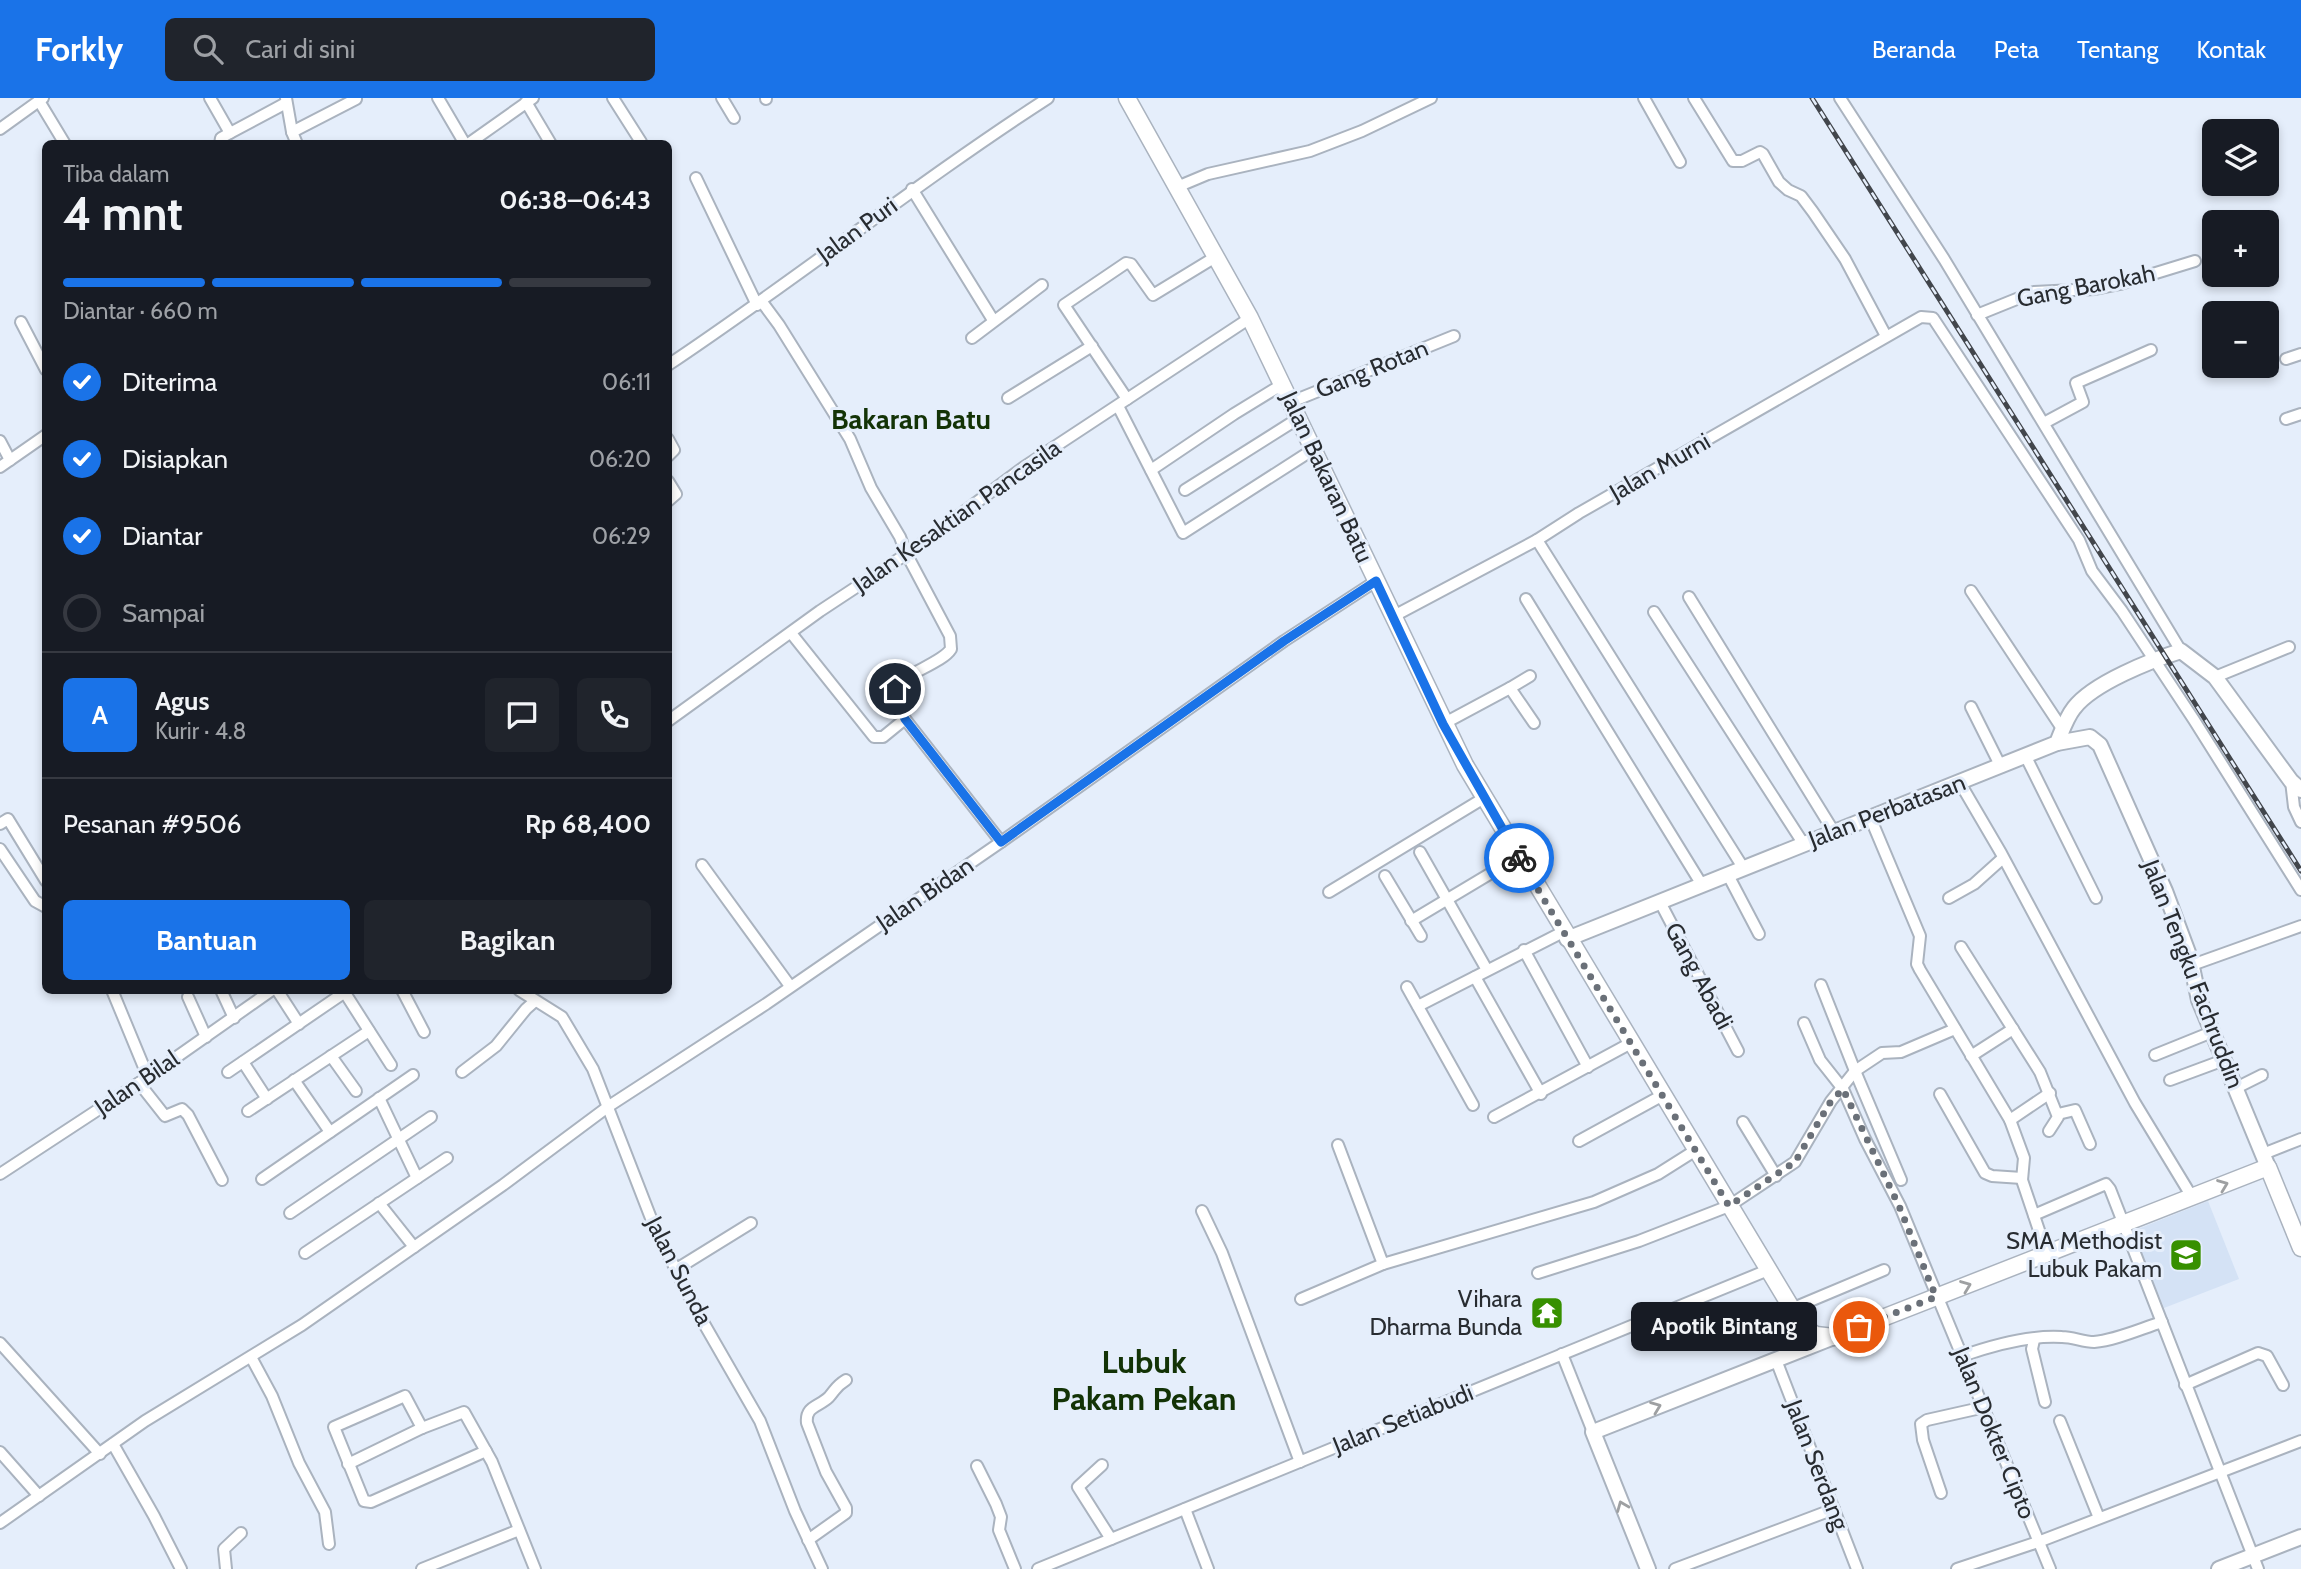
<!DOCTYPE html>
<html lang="id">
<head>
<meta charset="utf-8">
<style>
  :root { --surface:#171b24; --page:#20242c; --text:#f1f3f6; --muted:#9ea1a6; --line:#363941; --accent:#1a73e8 }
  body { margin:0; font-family:Cabin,sans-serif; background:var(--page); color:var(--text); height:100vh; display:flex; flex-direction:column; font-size:26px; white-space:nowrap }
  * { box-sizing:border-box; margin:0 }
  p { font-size:23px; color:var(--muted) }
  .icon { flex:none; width:38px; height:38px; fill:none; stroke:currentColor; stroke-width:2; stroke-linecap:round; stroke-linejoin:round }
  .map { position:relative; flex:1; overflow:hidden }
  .drawer { position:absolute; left:42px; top:42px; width:630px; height:854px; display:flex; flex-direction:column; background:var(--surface); border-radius:10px; box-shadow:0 4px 10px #0003 }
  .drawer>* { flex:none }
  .fabs { position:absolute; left:2202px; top:21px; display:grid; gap:14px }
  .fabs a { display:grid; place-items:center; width:77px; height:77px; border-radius:10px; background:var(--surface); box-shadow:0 4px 10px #0003; font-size:35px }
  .pin { position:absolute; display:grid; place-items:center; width:60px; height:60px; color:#fff; margin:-30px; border:4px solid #fff; border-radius:50%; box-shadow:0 2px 7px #0007 }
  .courier { position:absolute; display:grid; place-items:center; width:70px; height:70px; margin:-35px; border:5px solid #1a73e8; border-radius:50%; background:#fff; color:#222; box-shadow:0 2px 9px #0007 }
  .bubble { position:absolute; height:49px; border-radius:10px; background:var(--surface); box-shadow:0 4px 10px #0003; font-size:23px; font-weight:700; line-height:49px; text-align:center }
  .head em { font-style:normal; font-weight:700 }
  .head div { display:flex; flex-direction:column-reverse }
  .head { display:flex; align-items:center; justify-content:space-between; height:119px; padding:0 21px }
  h1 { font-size:46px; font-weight:700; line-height:52px }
  .bar { display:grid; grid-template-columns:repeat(4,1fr); gap:10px 7px; align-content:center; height:84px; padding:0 21px }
  .bar i { height:9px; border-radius:5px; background:var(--line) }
  .bar .on { background:var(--accent) }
  .bar p { grid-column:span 4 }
  .line { display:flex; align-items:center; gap:18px; padding:0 21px; border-top:2px solid var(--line) }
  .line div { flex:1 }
  .round { display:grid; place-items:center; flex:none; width:74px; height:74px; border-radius:10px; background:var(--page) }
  ol { padding:0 21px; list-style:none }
  li { display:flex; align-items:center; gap:21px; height:77px }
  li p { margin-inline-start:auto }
  li .icon { padding:7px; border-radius:50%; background:var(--accent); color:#fff; stroke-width:4 }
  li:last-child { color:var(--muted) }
  li i { width:38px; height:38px; border:4px solid var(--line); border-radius:50% }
  .action { display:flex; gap:14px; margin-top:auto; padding:14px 21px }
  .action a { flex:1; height:80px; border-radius:10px; background:var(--accent); color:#fff; font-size:28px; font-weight:700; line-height:80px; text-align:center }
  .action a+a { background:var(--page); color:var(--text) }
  header { display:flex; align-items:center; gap:42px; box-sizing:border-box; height:98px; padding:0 35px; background:var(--accent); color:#fff }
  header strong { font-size:33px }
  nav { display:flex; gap:38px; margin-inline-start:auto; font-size:24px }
  .search { width:490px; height:63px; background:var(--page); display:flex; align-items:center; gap:18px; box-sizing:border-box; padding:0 24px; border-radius:10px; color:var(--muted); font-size:26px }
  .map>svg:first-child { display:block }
</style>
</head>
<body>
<header>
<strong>Forkly</strong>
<div class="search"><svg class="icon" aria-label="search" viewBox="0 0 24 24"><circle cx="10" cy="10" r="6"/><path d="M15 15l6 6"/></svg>Cari di sini</div>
<nav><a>Beranda</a><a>Peta</a><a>Tentang</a><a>Kontak</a></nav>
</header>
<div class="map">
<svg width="2301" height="1471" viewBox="0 0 2301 1471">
  <rect width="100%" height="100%" fill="#e5eefb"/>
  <path fill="#d4e2f5" d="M 2208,1103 L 2239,1181 L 2164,1210 L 2133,1133 Z"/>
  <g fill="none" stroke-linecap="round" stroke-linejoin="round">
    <defs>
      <g id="minor">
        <path d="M 210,0 L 230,35"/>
        <path d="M 286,0 L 292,34 L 297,46"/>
        <path d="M 438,0 L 465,46"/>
        <path d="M 613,0 L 641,44"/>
        <path d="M 722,0 L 734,20"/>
        <path d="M 766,0 L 766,1"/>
        <path d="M 1644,0 L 1680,64"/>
        <path d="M 1694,0 L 1733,63 L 1742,63 L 1760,54 L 1763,56 L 1779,84 L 1788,92 L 1801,98 L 1813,114 L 1845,161 L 1886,238"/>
        <path d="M 1840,0 L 1944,161 L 2181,553"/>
        <path d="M 39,3 L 65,46"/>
        <path d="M 526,4 L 551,46"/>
        <path d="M 0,31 L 43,0"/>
        <path d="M 292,34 L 356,1"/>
        <path d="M 220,46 L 221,40 L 230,35 L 286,5"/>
        <path d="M 468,46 L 533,0"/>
        <path d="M 696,80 L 757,207"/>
        <path d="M 1177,89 L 1208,76 L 1310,53 L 1362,33 L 1431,0"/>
        <path d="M 912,91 L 993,222"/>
        <path d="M 762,204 L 779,227 L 850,341 L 871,390 L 900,439 L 906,455 L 950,538 L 951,551 C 941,567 894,578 895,594 C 896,603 902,613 905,621"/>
        <path d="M 1977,217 L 2034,194 L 2095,191 L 2120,186 L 2195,163"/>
        <path d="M 21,224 L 46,272"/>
        <path d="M 972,240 L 1042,187"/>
        <path d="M 2286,261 L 2301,256"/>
        <path d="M 668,267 C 797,181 918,84 1048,0"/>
        <path d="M 1008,300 L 1092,248"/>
        <path d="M 1127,301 L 1064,207 L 1126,165 L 1131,166 L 1153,197 L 1217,158"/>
        <path d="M 1291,304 L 1454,238"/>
        <path d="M 1118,308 L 1183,435 L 1314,351"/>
        <path d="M 2286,321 L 2301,316"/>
        <path d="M 2044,325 L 2083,304 L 2076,285 L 2151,252"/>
        <path d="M 668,341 L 674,352 L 668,358"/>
        <path d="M 0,343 L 10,362"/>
        <path d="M 0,369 L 46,337"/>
        <path d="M 1151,372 L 1234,316 L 1283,286"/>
        <path d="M 668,383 L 676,396 L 668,403"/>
        <path d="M 1185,392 L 1299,320"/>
        <path d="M 1537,442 L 1744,771"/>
        <path d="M 1971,493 L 2063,632"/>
        <path d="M 1689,499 L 1834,734"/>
        <path d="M 1526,501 L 1702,787"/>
        <path d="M 1654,514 L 1803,745"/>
        <path d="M 1392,519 L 1537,442 L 1579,415 L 1921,219 L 1933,220 L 2079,442 L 2092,473 L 2122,513 L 2194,622 L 2301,792"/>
        <path d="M 791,535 L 874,639 L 883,639 L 905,621 L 1001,744"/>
        <path d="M 2215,579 L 2289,549"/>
        <path d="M 1510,590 L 1530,578"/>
        <path d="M 1971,609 L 2001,669"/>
        <path d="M 668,623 L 820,513 L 914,451 L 1024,369 L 1250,220"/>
        <path d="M 1443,626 L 1510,590 L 1534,625"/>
        <path d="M 2026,659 L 2096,800"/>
        <path d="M 2291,683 L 2294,709 L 2301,724"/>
        <path d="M 1960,685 L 2001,755 L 2135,1005 L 2192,1099"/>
        <path d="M 1870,719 L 1920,838 L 1917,866 L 1920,872 L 2010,1022 L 2024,1060 L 2022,1082 L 2047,1156"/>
        <path d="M 0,726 L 8,721 L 46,783"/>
        <path d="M 0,751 L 35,803 L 46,809"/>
        <path d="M 1420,754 L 1487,872"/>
        <path d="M 702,767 L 790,888"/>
        <path d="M 1728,777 L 1759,836"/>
        <path d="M 1385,778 L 1421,838"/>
        <path d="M 1329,794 L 1484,700"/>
        <path d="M 1949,800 L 1974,786 L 2003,760"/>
        <path d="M 1660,804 L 1738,953"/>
        <path d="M 1411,823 L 1518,759"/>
        <path d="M 1961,849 L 2040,974 L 2058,1019 L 2049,1033"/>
        <path d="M 1524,852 L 1588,969"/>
        <path d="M 2192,867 L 2301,828"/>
        <path d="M 1475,879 L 1541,996"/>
        <path d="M 1821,887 L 1855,973 L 1901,1082"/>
        <path d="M 1407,889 L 1473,1007"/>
        <path d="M 112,892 L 148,979"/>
        <path d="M 221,892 L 234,920"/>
        <path d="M 277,892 L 299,926"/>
        <path d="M 402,892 L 424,934"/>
        <path d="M 519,892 L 562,919 L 593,971 L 654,1128 L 695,1210 L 760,1323 L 795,1413 L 822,1471"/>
        <path d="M 345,895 L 391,967"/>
        <path d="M 188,899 L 206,939"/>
        <path d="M 1418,908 L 1563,834"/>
        <path d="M 1804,925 L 1820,962 L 1843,991 L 1865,1041 L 1900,1108 L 2050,1471"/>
        <path d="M 2155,957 L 2212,934"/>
        <path d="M 331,958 L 356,993"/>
        <path d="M 1971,958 L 2013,931"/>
        <path d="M 243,964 L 267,1001"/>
        <path d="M 228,974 L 348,892"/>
        <path d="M 462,974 L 496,948 L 526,911 L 535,903"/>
        <path d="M 294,982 L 330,1034"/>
        <path d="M 2170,982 L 2224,962"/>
        <path d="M 139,985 L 165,1018 L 182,1011 L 188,1017 L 222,1082"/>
        <path d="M 2236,990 L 2262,977"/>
        <path d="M 1940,996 L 1985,1075 L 1992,1078 L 2022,1080"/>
        <path d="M 379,1000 L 417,1080"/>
        <path d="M 248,1013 L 369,933"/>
        <path d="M 2058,1016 L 2075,1012 L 2090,1046"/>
        <path d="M 1494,1019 L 1631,945"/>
        <path d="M 2010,1022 L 2050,995"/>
        <path d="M 1743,1024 L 1776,1078"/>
        <path d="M 1579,1043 L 1663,997"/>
        <path d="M 1338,1047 L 1383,1166"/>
        <path d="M 2263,1056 L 2301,1041"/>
        <path d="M 0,1076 L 151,977 L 272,892"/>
        <path d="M 262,1081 L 413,977"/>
        <path d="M 379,1105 L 414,1149"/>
        <path d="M 1202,1113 L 1222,1155 L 1300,1364"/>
        <path d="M 290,1115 L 431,1019"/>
        <path d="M 2034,1117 L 2106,1086 L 2110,1091 L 2258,1471"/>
        <path d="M 305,1155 L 447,1060"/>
        <path d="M 675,1172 L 751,1125"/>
        <path d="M 1538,1175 L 1639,1143 L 1729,1108 L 1795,1064 L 1831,1003 L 1855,973 L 1882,955 L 1901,954 L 1955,931"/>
        <path d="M 1301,1201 L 1383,1166 L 1594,1104 L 1658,1076 L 1696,1052"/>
        <path d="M 1791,1211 L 1884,1172"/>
        <path d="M 2034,1242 L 2032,1251 L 2045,1304"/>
        <path d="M 0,1245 L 100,1356"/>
        <path d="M 1562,1256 L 1593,1334"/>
        <path d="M 1962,1258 C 1993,1247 2030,1237 2062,1239 C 2073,1239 2083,1244 2094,1244 C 2116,1242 2140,1231 2162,1224"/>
        <path d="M 251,1259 L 272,1298 L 299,1365 L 325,1414 L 329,1446"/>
        <path d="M 1776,1262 L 1857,1471"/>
        <path d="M 2185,1287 L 2258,1255 L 2267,1258 L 2283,1287"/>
        <path d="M 2060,1323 L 2099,1420"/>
        <path d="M 422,1330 L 405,1298 L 334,1329 L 364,1403 L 371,1404 L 486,1353"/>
        <path d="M 113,1346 L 154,1418 L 181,1471"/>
        <path d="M 0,1354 L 39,1398"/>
        <path d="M 348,1366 L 422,1330 L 464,1314 L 492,1364 L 535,1471"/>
        <path d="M 1102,1367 L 1078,1389 L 1111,1441"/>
        <path d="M 977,1368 L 996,1406 L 1001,1419 L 999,1432 L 1015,1471"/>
        <path d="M 1941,1395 L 1923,1342 L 1921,1326 L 1927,1322 L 1985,1309"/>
        <path d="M 1185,1411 L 1208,1471"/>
        <path d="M 0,1425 L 145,1323 L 302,1227 L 503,1087 L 609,1008 L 766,906 L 1001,744 L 1284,543 L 1376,483"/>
        <path d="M 808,1442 L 846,1415 L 846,1410 L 826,1374 L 807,1325 C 805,1308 819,1309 829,1299 C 836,1291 836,1288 846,1282"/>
        <path d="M 226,1471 L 224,1451 L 241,1435"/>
        <path d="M 422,1471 L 519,1432"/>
        <path d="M 1038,1471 L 1768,1172"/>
        <path d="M 1675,1471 L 1834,1411"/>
        <path d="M 1957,1471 L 2038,1444 L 2301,1343"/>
      </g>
      <g id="major">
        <path d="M 2057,645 L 2090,639 L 2100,647 L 2165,793 L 2190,860 L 2199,902 L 2268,1069"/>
        <path d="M 1567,841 L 2057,645 C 2062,633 2066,620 2074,610 C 2093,585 2152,562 2181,553 L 2215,579 L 2291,683 L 2301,692"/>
        <path d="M 1648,1471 L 1593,1334 L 1834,1239"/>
        <path d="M 2219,1471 L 2301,1439"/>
      </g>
      <path id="highway" d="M 1127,0 L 1250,220 L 1465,667 L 1803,1229 L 1816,1237 L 1834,1239 L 2268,1069 L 2301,1150"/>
    </defs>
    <use href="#minor" stroke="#aab3bf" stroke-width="14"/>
    <use href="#major" stroke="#aab3bf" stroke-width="18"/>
    <use href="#highway" stroke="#aab3bf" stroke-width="19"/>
    <use href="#minor" stroke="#fff" stroke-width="10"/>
    <use href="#major" stroke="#fff" stroke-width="14"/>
    <use href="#highway" stroke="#fff" stroke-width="16"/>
    <defs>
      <path id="rail" d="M 1812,0 L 2301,773"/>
    </defs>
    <use href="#rail" stroke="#42464c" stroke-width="5"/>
    <use href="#rail" stroke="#e5eefb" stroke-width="2.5" stroke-dasharray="8" stroke-linecap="butt"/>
  </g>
  <defs><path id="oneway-chevron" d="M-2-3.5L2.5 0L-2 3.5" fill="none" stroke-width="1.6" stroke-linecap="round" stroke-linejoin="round" transform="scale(1.75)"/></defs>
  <g stroke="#9ea0a2">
    <use href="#oneway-chevron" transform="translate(2223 1087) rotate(-21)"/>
    <use href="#oneway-chevron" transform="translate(1966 1188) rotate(-21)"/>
    <use href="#oneway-chevron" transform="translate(1656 1309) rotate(-21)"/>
    <use href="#oneway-chevron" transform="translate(1622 1408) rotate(-112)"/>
  </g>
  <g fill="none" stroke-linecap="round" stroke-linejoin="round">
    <path stroke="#6a7078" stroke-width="7" stroke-dasharray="0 12.6" d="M 1519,760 L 1729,1108 L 1795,1064 L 1831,1003 L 1843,991 L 1899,1108 L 1936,1199 L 1859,1229"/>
    <path stroke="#1a73e8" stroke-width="9" d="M 895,591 L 897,603 L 905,621 L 1001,744 L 1284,543 L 1376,483 L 1443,626 L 1519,760"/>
  </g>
  <defs>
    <symbol id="school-square" viewBox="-11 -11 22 22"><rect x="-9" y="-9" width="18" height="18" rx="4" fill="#379000" stroke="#e5eefb"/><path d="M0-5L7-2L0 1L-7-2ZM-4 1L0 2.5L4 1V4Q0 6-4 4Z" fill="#fff"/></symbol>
    <symbol id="temple-square" viewBox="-11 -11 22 22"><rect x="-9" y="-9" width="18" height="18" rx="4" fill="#379000" stroke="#e5eefb"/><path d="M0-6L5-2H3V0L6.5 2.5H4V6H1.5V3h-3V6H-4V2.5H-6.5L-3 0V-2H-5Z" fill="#fff"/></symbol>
  </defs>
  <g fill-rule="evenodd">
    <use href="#school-square" x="2167" y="1138" width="38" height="38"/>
    <use href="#temple-square" x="1528" y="1196" width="38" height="38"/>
  </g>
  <g text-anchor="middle" stroke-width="6" stroke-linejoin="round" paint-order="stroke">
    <g font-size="24" fill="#282c31" stroke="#e5eefb">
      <text transform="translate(857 132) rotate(-36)" y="8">Jalan Puri</text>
      <text transform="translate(2086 188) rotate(-11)" y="8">Gang Barokah</text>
      <text transform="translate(1372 271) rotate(-22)" y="8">Gang Rotan</text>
      <text transform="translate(1660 369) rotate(-30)" y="8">Jalan Murni</text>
      <text transform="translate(1327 379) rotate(65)" y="8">Jalan Bakaran Batu</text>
      <text transform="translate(957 418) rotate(-35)" y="8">Jalan Kesaktian Pancasila</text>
      <text transform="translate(1887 713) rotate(-21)" y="8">Jalan Perbatasan</text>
      <text transform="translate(925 796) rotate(-34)" y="8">Jalan Bidan</text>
      <text transform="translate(2193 876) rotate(69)" y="8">Jalan Tengku Fachruddin</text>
      <text transform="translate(1699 878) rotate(62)" y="8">Gang Abadi</text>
      <text transform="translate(137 985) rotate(-34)" y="8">Jalan Bilal</text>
      <text transform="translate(679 1173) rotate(63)" y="8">Jalan Sunda</text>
      <text transform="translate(1403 1321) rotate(-22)" y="8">Jalan Setiabudi</text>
      <text transform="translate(1994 1335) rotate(68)" y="8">Jalan Dokter Cipto</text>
      <text transform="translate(1817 1367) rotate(69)" y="8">Jalan Serdang</text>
    </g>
    <g font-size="24" fill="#282c31" stroke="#e5eefb" text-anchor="end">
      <text x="2162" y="1151">SMA Methodist<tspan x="2162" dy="28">Lubuk Pakam</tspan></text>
      <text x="1522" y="1209">Vihara<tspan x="1522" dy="28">Dharma Bunda</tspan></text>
    </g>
    <g font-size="28" font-weight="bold" fill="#133306" stroke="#e5eefb">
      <text x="911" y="331">Bakaran Batu</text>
    </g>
    <g font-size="32" font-weight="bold" fill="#133306" stroke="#e5eefb">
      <text x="1144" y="1275">Lubuk<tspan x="1144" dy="37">Pakam Pekan</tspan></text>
    </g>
  </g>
</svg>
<div class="fabs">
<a><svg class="icon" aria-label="layers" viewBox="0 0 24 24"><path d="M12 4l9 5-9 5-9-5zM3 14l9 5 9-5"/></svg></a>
<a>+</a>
<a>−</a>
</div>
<div class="pin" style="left:1859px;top:1229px;background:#ea580c"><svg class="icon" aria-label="bag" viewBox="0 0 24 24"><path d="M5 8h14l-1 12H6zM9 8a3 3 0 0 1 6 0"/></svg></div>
<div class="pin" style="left:895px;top:591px;background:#1f2937"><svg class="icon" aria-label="home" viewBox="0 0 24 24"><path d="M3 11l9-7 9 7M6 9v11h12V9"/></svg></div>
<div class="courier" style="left:1519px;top:760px"><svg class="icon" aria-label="bike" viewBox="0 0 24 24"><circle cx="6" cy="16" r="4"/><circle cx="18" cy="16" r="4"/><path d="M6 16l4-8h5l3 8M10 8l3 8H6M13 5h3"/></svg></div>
<div class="bubble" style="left:1631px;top:1204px;width:186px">Apotik Bintang</div>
<section class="drawer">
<div class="head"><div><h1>4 mnt</h1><p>Tiba dalam</p></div><em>06:38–06:43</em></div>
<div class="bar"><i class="on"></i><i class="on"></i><i class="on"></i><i></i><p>Diantar · 660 m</p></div>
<ol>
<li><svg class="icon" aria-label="check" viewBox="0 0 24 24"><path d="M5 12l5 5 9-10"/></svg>Diterima<p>06:11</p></li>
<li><svg class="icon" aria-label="check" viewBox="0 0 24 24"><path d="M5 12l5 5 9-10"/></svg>Disiapkan<p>06:20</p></li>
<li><svg class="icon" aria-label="check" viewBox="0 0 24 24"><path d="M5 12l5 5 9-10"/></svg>Diantar<p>06:29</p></li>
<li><i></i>Sampai</li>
</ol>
<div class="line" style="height:126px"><b class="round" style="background:var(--accent);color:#fff">A</b><div><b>Agus</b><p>Kurir · 4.8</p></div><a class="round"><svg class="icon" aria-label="chat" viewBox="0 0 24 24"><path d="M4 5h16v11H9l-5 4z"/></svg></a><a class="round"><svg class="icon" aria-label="phone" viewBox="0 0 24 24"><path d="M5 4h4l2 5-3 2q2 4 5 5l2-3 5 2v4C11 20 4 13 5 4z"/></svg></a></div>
<div class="line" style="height:91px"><div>Pesanan #9506</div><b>Rp 68,400</b></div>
<div class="action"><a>Bantuan</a><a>Bagikan</a></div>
</section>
</div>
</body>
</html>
